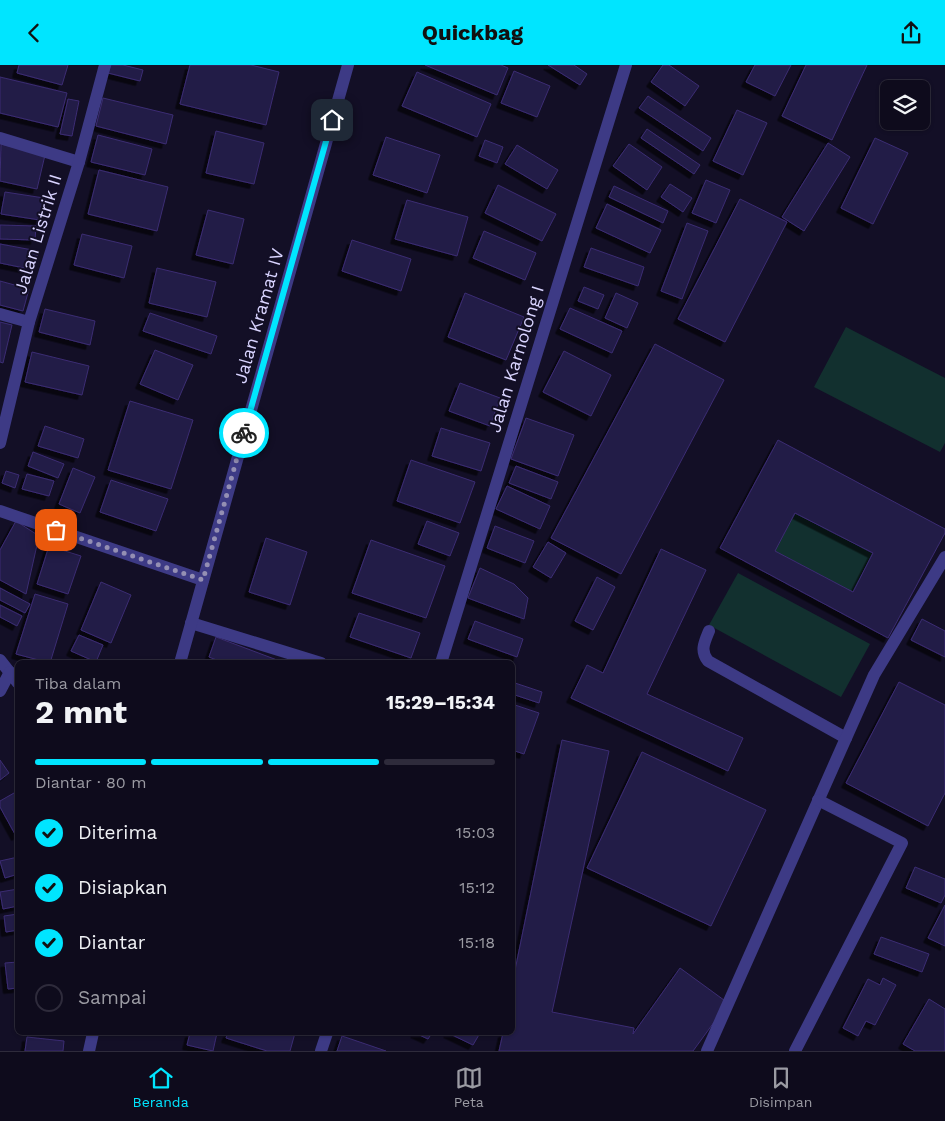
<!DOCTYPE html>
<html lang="id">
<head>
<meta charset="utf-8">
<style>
  :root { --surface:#0e0b1c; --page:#171425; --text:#f1f3f6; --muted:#9b9ba3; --line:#2e2b3b; --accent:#00e5ff }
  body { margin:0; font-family:"Work Sans",sans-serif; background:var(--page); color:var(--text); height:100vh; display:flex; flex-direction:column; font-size:19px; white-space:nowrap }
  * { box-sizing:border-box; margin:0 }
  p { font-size:16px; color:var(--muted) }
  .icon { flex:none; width:28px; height:28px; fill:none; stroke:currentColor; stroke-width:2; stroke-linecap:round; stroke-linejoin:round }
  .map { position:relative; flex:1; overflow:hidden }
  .sheet { position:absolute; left:15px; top:595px; width:500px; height:375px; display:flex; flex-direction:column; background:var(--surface); border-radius:8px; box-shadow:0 1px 4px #0004,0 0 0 1px var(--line) }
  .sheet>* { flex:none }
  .controls { position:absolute; left:880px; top:15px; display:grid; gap:10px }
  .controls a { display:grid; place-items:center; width:50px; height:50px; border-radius:8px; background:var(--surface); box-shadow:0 1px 4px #0004,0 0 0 1px var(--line); font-size:25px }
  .pin { position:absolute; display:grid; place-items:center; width:42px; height:42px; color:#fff; margin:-21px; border-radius:10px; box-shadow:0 2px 8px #0006 }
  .courier { position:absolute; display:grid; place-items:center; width:50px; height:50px; margin:-25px; border:4px solid #00e5ff; border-radius:50%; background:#fff; color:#222; box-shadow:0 1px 6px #0007 }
  .summary em { font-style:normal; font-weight:700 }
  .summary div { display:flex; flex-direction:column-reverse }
  .summary { display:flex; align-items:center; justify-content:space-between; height:85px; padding:0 20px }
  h1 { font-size:32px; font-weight:700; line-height:38px }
  .bar { display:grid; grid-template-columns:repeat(4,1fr); gap:8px 5px; align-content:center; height:60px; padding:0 20px }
  .bar i { height:6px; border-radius:4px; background:var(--line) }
  .bar .on { background:var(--accent) }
  .bar p { grid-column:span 4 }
  ol { padding:0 20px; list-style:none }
  li { display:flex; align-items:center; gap:15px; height:55px }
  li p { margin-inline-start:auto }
  li .icon { padding:5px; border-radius:50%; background:var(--accent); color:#111; stroke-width:4 }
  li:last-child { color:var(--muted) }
  li i { width:28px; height:28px; border:2px solid var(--line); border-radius:50% }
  header { display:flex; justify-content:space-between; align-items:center; height:65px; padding:0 20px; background:var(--accent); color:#111; font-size:22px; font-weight:700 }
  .tab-bar { display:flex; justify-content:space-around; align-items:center; height:70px; border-top:1px solid var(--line); background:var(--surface); font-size:14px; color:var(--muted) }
  .tab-bar a { display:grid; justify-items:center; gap:2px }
  .tab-bar .on { color:var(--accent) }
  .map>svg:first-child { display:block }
</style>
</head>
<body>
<header><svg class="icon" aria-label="back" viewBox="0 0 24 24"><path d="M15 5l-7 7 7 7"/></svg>Quickbag<svg class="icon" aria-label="share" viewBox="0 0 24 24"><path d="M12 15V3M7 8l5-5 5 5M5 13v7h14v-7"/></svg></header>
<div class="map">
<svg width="945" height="986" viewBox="0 0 945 986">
  <defs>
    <filter id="shadow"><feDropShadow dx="-4.5" dy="4.5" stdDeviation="0" flood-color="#0009"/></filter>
  </defs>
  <rect width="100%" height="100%" fill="#130f26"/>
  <g fill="#12302f">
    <path d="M 846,262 L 945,313 L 945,378 L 940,387 L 814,322 Z"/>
    <path d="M 795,448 L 873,488 L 853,527 L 775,486 Z"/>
    <path d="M 738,508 L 870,579 L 841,632 L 709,560 Z"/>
  </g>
  <g fill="#241b47" stroke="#3b2d73" fill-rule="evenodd" filter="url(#shadow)">
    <path d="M 19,0 L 68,0 L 62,20 L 17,8 Z"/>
    <path d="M 111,0 L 123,0 L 143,5 L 140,16 L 108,8 Z"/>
    <path d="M 190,0 L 251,0 L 279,7 L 266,60 L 180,39 Z"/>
    <path d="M 425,0 L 501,0 L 508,3 L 497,30 Z"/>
    <path d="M 548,0 L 574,0 L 587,9 L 580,20 Z"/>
    <path d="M 663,0 L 669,0 L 699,21 L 685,41 L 651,17 Z"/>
    <path d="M 755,0 L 791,0 L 775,31 L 746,17 Z"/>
    <path d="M 806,0 L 867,0 L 832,75 L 782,51 Z"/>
    <path d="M 514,6 L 550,21 L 537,52 L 501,38 Z"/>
    <path d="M 417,7 L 491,39 L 477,72 L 402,41 Z"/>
    <path d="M 0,12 L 67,28 L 58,62 L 0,48 Z"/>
    <path d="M 648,31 L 711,73 L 703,86 L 639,43 Z"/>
    <path d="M 103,33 L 173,50 L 166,79 L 96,61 Z"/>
    <path d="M 68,34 L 79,36 L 72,71 L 60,69 Z"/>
    <path d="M 737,45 L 767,58 L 743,110 L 713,96 Z"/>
    <path d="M 647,64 L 700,100 L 694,109 L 641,73 Z"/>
    <path d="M 216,66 L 264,78 L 254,119 L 206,108 Z"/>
    <path d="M 98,70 L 152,84 L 145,110 L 91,97 Z"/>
    <path d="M 386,72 L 440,90 L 427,128 L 373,110 Z"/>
    <path d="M 875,73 L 908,88 L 873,159 L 841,143 Z"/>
    <path d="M 485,75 L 503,82 L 497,98 L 479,91 Z"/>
    <path d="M 828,78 L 850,92 L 804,166 L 782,152 Z"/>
    <path d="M 1,79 L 45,90 L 37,124 L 0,116 Z"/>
    <path d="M 629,79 L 662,102 L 647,125 L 613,101 Z"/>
    <path d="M 517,80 L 558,105 L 547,124 L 505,99 Z"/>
    <path d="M 99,105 L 168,122 L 157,166 L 88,149 Z"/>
    <path d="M 706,115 L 730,125 L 716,158 L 692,148 Z"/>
    <path d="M 670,119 L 692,133 L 683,147 L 661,132 Z"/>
    <path d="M 498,120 L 556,149 L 542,176 L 485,148 Z"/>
    <path d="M 614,121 L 668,146 L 663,158 L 609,132 Z"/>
    <path d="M 5,127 L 44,133 L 40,155 L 1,149 Z"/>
    <path d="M 740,134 L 787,157 L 725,277 L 678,254 Z"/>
    <path d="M 407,135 L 468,152 L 457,191 L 395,174 Z"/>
    <path d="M 607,139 L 661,165 L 650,188 L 596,163 Z"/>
    <path d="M 208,145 L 244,154 L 233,199 L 196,190 Z"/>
    <path d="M 687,158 L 708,166 L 682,234 L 661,226 Z"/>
    <path d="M 0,160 L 36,161 L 35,175 L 0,174 Z"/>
    <path d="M 484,166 L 536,188 L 525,215 L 473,193 Z"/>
    <path d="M 82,169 L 132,181 L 124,213 L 74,200 Z"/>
    <path d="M 352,175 L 411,194 L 401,226 L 342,206 Z"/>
    <path d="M 0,179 L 38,186 L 34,205 L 0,198 Z"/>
    <path d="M 591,183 L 644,202 L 638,221 L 584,202 Z"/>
    <path d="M 157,203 L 216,217 L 207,252 L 149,238 Z"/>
    <path d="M 0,216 L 29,224 L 23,246 L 0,240 Z"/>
    <path d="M 584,222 L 604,230 L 598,244 L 578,236 Z"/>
    <path d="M 465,228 L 524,252 L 506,295 L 448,272 Z"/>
    <path d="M 616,228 L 638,238 L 627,263 L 605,253 Z"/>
    <path d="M 570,243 L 622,266 L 612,288 L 560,264 Z"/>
    <path d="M 45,244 L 95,256 L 90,280 L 39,267 Z"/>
    <path d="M 150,248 L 217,271 L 211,289 L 143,266 Z"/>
    <path d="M 0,257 L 12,260 L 3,298 L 0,297 Z"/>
    <path d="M 655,279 L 724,315 L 621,509 L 551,473 Z"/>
    <path d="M 155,285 L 193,300 L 178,335 L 140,319 Z"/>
    <path d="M 564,286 L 611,310 L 591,351 L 543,327 Z"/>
    <path d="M 32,287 L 89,301 L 82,330 L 25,317 Z"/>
    <path d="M 460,318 L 500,333 L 490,361 L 449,346 Z"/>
    <path d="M 130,336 L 193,355 L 171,424 L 108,405 Z"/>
    <path d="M 526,353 L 574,370 L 558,411 L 511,394 Z"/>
    <path d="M 45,361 L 84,374 L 78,393 L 38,381 Z"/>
    <path d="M 441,363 L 490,378 L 481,406 L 432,391 Z"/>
    <path d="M 778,375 L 945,464 L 945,468 L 888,573 L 720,483 ZM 795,448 L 873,488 L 853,527 L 775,486 Z"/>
    <path d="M 33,387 L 64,399 L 58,413 L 28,401 Z"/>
    <path d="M 411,395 L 475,417 L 460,458 L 397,436 Z"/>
    <path d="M 516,401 L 558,417 L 551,434 L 509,418 Z"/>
    <path d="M 73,403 L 95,412 L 80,448 L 59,439 Z"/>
    <path d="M 6,406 L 19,410 L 15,423 L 2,418 Z"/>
    <path d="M 27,409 L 54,416 L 49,431 L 22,424 Z"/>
    <path d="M 111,415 L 168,434 L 156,466 L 100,447 Z"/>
    <path d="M 507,421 L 550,441 L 540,464 L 496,444 Z"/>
    <path d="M 16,456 L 39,471 L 26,529 L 0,515 L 0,485 Z"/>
    <path d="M 427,456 L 459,468 L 450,491 L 418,479 Z"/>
    <path d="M 495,461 L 534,476 L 525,498 L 487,483 Z"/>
    <path d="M 266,473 L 307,487 L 290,540 L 249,527 Z"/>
    <path d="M 371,475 L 445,501 L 426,553 L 352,528 Z"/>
    <path d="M 548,477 L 566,488 L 551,513 L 533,502 Z"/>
    <path d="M 49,481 L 81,491 L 68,529 L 37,519 Z"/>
    <path d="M 661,484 L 706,505 L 647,629 L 743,673 L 728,706 L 571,633 L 587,600 L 603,608 Z"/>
    <path d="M 480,503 L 514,519 L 528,533 L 524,554 L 468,533 Z"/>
    <path d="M 597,512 L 615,522 L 593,565 L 575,556 Z"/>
    <path d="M 101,517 L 131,530 L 111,578 L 81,565 Z"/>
    <path d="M 0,523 L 30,539 L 25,548 L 0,535 Z"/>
    <path d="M 35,529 L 68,539 L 50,598 L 16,589 Z"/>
    <path d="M 0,540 L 22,551 L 17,561 L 0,552 Z"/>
    <path d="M 359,548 L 420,568 L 411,593 L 350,572 Z"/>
    <path d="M 922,554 L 945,566 L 945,592 L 911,575 Z"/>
    <path d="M 475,556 L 523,574 L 517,592 L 468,574 Z"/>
    <path d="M 79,570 L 103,580 L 96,597 L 71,586 Z"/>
    <path d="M 216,572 L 285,598 L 224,598 L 209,592 Z"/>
    <path d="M 512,617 L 542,627 L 539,638 L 512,629 Z"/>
    <path d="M 899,617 L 945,640 L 945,728 L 928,761 L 846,718 Z"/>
    <path d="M 512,639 L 539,648 L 524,689 L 512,685 Z"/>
    <path d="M 562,675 L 609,686 L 552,947 L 634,963 L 633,969 L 680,903 L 728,938 L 693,986 L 499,986 L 503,968 L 512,968 L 512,920 Z"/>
    <path d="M 642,687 L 766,745 L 711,861 L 587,803 Z"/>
    <path d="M 0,695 L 9,708 L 0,715 Z"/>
    <path d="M 14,728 L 18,734 L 18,770 L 16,771 L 0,742 L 0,736 Z"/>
    <path d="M 18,792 L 18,809 L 5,813 L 0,796 Z"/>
    <path d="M 915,802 L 945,814 L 945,830 L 941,838 L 906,823 Z"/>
    <path d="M 18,824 L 18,841 L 3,844 L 0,827 Z"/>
    <path d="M 945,840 L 945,881 L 928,873 Z"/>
    <path d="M 18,849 L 18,865 L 6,867 L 4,851 Z"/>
    <path d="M 881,872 L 929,889 L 922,907 L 874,889 Z"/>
    <path d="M 18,897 L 18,923 L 8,924 L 5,898 Z"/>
    <path d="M 883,913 L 896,920 L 875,960 L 866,956 L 858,971 L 843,963 L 868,914 L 880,920 Z"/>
    <path d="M 929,934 L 945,944 L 945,986 L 915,986 L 903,979 Z"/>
    <path d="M 190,968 L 217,968 L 213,986 L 187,980 Z"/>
    <path d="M 228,968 L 295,968 L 290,986 L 267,986 L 226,973 Z"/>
    <path d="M 415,968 L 432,968 L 428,974 Z"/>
    <path d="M 448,968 L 480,968 L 473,980 Z"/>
    <path d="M 342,971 L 386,986 L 337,986 Z"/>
    <path d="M 27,972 L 64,976 L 63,986 L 25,986 Z"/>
  </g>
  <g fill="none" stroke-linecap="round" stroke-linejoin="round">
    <g stroke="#3d3a85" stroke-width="12">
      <path d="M 0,73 L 79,97"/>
      <path d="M 0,249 L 29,257"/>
      <path d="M 0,378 L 29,257 L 79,97 L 105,0"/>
      <path d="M 0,446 L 203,515"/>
      <path d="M 191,558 L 321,598"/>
      <path d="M 709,566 C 704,578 700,586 708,596 L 846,673"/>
      <path d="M 0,595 L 18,618"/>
      <path d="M 180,598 L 348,0"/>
      <path d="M 441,598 L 626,0"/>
      <path d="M 0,626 L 10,607"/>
      <path d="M 89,986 L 93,968"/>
      <path d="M 321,986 L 327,968"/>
      <path d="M 707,986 L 874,610 L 945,492"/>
      <path d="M 795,986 L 902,778 L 818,735"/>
    </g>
  </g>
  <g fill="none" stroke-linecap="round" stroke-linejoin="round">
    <path stroke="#948fb3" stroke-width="5" stroke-dasharray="0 9" d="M 56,465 L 203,515 L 244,368"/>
    <path stroke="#00e5ff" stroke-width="6" d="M 244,368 L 332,55"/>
  </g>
  <g text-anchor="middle" stroke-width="4" stroke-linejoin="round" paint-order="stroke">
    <g font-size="18" fill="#d9d4ff" stroke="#130f26">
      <text transform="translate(38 169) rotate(-73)" y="6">Jalan Listrik II</text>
      <text transform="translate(259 251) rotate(-74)" y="6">Jalan Kramat IV</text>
      <text transform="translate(516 294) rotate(-73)" y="6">Jalan Karnolong I</text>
    </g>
  </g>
</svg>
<div class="controls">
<a><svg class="icon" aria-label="layers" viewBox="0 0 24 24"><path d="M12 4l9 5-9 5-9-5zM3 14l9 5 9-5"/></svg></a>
</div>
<div class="pin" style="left:56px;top:465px;background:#ea580c"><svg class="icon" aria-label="bag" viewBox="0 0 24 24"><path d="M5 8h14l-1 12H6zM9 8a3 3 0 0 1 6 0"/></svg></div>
<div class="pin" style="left:332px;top:55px;background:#1f2937"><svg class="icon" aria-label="home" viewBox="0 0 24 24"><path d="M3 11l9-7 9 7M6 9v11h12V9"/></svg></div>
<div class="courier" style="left:244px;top:368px"><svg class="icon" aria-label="bike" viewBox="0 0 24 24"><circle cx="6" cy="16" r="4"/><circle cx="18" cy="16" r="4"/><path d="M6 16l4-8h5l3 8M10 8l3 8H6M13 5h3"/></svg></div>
<section class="sheet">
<div class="summary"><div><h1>2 mnt</h1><p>Tiba dalam</p></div><em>15:29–15:34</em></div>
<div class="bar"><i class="on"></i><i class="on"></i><i class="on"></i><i></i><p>Diantar · 80 m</p></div>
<ol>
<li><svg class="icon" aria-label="check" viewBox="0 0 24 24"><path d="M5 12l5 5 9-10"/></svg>Diterima<p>15:03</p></li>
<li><svg class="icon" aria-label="check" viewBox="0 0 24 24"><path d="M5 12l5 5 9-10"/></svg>Disiapkan<p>15:12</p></li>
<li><svg class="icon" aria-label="check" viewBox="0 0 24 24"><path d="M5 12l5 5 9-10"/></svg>Diantar<p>15:18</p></li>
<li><i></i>Sampai</li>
</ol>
</section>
</div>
<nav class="tab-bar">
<a class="on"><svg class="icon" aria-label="home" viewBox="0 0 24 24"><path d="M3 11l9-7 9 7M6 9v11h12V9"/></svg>Beranda</a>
<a><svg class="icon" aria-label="map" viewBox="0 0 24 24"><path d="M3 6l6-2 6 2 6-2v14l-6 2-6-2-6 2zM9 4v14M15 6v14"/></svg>Peta</a>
<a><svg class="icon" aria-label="saved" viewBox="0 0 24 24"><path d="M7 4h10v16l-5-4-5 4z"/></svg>Disimpan</a>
</nav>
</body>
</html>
